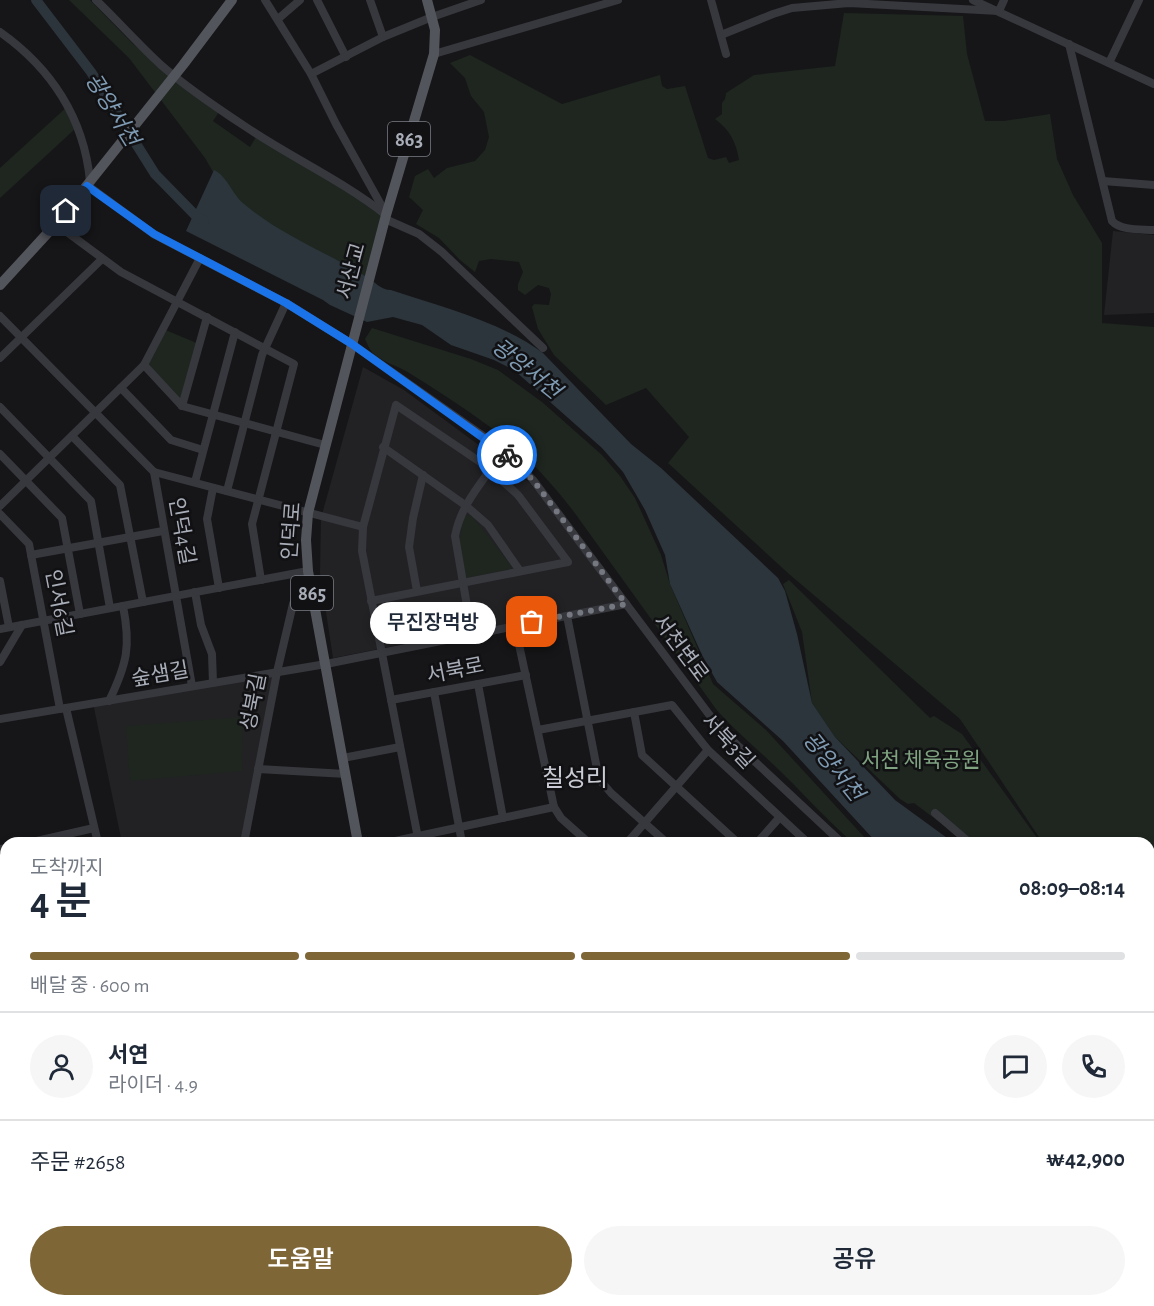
<!DOCTYPE html>
<html lang="ko">
<head>
<meta charset="utf-8">
<style>
  :root { --surface:#fff; --page:#f6f6f7; --text:#1f2937; --muted:#747a83; --line:#e0e1e3; --accent:#7e6636 }
  body { margin:0; font-family:"Alegreya Sans","Noto Sans KR",sans-serif; background:var(--page); color:var(--text); height:100vh; display:flex; flex-direction:column; font-size:22px; white-space:nowrap }
  * { box-sizing:border-box; margin:0 }
  p { font-size:20px; color:var(--muted) }
  .icon { flex:none; width:33px; height:33px; fill:none; stroke:currentColor; stroke-width:2; stroke-linecap:round; stroke-linejoin:round }
  .map { position:relative; flex:1; overflow:hidden }
  .sheet { position:absolute; left:0px; top:837px; width:1155px; height:470px; display:flex; flex-direction:column; background:var(--surface); border-radius:18px 18px 0 0; box-shadow:0 3px 9px #0003 }
  .sheet>* { flex:none }
  .pin { position:absolute; display:grid; place-items:center; width:51px; height:51px; color:#fff; margin:-26px; border-radius:12px; box-shadow:0 3px 9px #0006 }
  .courier { position:absolute; display:grid; place-items:center; width:60px; height:60px; margin:-30px; border:4px solid #1a73e8; border-radius:50%; background:#fff; color:#222; box-shadow:0 2px 8px #0007 }
  .bubble { position:absolute; height:42px; border-radius:21px; background:var(--surface); box-shadow:0 3px 9px #0003; font-size:20px; font-weight:600; line-height:42px; text-align:center }
  .overview em { font-style:normal; font-weight:600 }
  .overview div { display:flex; flex-direction:column-reverse }
  .overview { display:flex; align-items:center; justify-content:space-between; height:102px; padding:0 30px }
  h1 { font-size:39px; font-weight:600; line-height:45px }
  .bar { display:grid; grid-template-columns:repeat(4,1fr); gap:9px 6px; align-content:center; height:72px; padding:0 30px }
  .bar i { height:8px; border-radius:4px; background:var(--line) }
  .bar .active { background:var(--accent) }
  .bar p { grid-column:span 4 }
  .line { display:flex; align-items:center; gap:15px; padding:0 30px; border-top:2px solid var(--line) }
  .line div { flex:1 }
  .round { display:grid; place-items:center; flex:none; width:63px; height:63px; border-radius:32px; background:var(--page) }
  .cta { display:flex; gap:12px; margin-top:auto; padding:12px 30px }
  .cta a { flex:1; height:69px; border-radius:36px; background:var(--accent); color:#fff; font-size:24px; font-weight:600; line-height:69px; text-align:center }
  .cta a+a { background:var(--page); color:var(--text) }
  .map>svg:first-child { display:block }
</style>
</head>
<body>
<div class="map">
<svg width="1154" height="1306" viewBox="0 0 1154 1306">
  <rect width="100%" height="100%" fill="#161618"/>
  <g fill="#222225">
    <path d="M 1113,231 L 1154,235 L 1154,313 L 1104,315 Z"/>
    <path d="M 363,367 L 404,390 L 529,482 L 622,601 L 333,658 L 320,573 L 321,518 Z"/>
    <path d="M 277,672 L 244,843 L 122,843 L 93,703 Z"/>
  </g>
  <g fill="#1e261f">
    <path d="M 69,0 L 90,0 L 133,44 L 219,112 L 213,121 L 250,147 L 256,137 L 348,191 L 385,219 L 367,277 L 277,232 L 237,202 L 220,184 L 205,158 L 129,58 Z"/>
    <path d="M 844,13 L 963,16 L 967,54 L 985,121 L 1004,121 L 1050,114 L 1057,159 L 1073,195 L 1102,243 L 1102,323 L 1154,327 L 1154,941 L 1153,934 L 1149,931 L 1149,843 L 1043,843 L 960,719 L 789,574 L 668,463 L 689,437 L 646,388 L 606,405 L 554,355 L 538,329 L 532,307 L 534,304 L 549,305 L 551,294 L 549,288 L 538,285 L 525,295 L 518,290 L 518,284 L 523,272 L 519,262 L 491,259 L 479,261 L 475,272 L 460,260 L 439,238 L 416,224 L 423,210 L 409,197 L 415,176 L 428,169 L 434,178 L 447,168 L 475,161 L 485,150 L 489,137 L 484,112 L 471,96 L 465,78 L 450,63 L 470,55 L 562,104 L 660,75 L 662,86 L 667,89 L 685,86 L 708,158 L 714,160 L 726,157 L 729,163 L 739,160 C 736,142 730,130 715,119 L 722,114 L 722,103 L 725,99 L 726,93 L 754,75 L 835,66 Z"/>
    <path d="M 68,106 L 76,128 L 0,198 L 0,168 Z"/>
    <path d="M 372,328 L 471,359 L 498,370 L 542,402 L 602,455 L 620,476 L 635,498 L 661,555 L 670,584 L 713,684 L 766,730 L 866,839 L 861,843 L 853,843 C 826,819 802,792 776,767 C 756,748 734,730 716,709 L 574,512 C 549,479 523,452 490,427 C 463,407 435,389 406,371 C 397,366 386,363 378,357 C 371,353 368,346 365,339 Z"/>
    <path d="M 163,329 L 199,344 L 182,406 L 144,365 Z"/>
    <path d="M 471,515 L 511,565 L 510,569 L 465,578 L 459,542 L 464,516 Z"/>
    <path d="M 789,580 L 930,718 L 934,716 L 962,734 L 1040,842 L 967,843 L 914,803 L 908,804 L 900,799 L 835,737 L 812,703 L 802,632 L 783,584 Z"/>
    <path d="M 243,717 L 242,771 L 130,781 L 126,726 Z"/>
    <path d="M 868,1301 L 905,1301 L 903,1306 L 871,1306 L 867,1304 Z"/>
  </g>
  <g fill="#2c353c">
    <path d="M 214,170 C 227,176 232,194 244,204 C 281,235 326,252 367,277 C 375,282 381,290 391,290 C 441,307 500,321 543,353 L 631,444 L 661,468 L 778,578 L 785,591 L 797,634 L 812,703 L 835,737 L 895,800 L 954,843 L 877,843 L 783,741 L 717,682 L 702,655 L 670,584 L 665,555 L 645,510 L 623,472 L 602,448 L 514,370 L 494,360 L 451,345 L 422,325 L 393,317 L 367,322 L 330,305 L 323,300 L 186,231 Z"/>
    <path d="M 1149,1015 L 1154,1023 L 1154,1076 L 1149,1066 Z"/>
  </g>
  <g fill="none" stroke-linecap="round" stroke-linejoin="round">
    <path stroke="#2c353c" stroke-width="10" d="M 36,0 L 91,72 L 155,174 L 198,218 L 204,221"/>
    <g stroke="#37383d" stroke-width="8">
      <path d="M 96,0 C 118,21 138,44 161,65 C 187,88 217,108 246,127 C 292,158 343,181 386,215"/>
      <path d="M 265,0 L 311,74 L 336,124 L 385,212"/>
      <path d="M 317,0 L 346,57"/>
      <path d="M 370,0 L 383,37"/>
      <path d="M 711,0 L 726,54"/>
      <path d="M 973,0 L 1154,84"/>
      <path d="M 278,19 L 300,0"/>
      <path d="M 0,32 C 51,68 84,118 90,181"/>
      <path d="M 721,35 L 773,14 L 792,8 L 849,3 L 999,11 L 1004,0"/>
      <path d="M 1069,44 L 1112,221 C 1121,231 1141,229 1154,230"/>
      <path d="M 434,54 L 618,0"/>
      <path d="M 1109,63 L 1139,0"/>
      <path d="M 311,74 L 383,37 L 432,17 L 481,0"/>
      <path d="M 1103,181 L 1154,185"/>
      <path d="M 87,185 L 155,235 L 286,303 L 352,344 L 489,440 L 516,462 L 533,480 L 720,729 L 842,843"/>
      <path d="M 385,219 L 419,234 L 442,252 L 543,348"/>
      <path d="M 56,224 L 121,272 L 294,364 L 252,524 L 261,580"/>
      <path d="M 0,316 L 154,472 L 363,527"/>
      <path d="M 0,358 L 102,259"/>
      <path d="M 144,365 L 182,406 L 325,445"/>
      <path d="M 121,388 L 171,440 L 203,450"/>
      <path d="M 182,406 L 207,317"/>
      <path d="M 0,407 L 91,501 L 110,608"/>
      <path d="M 72,436 L 120,485 L 143,602"/>
      <path d="M 383,447 L 465,505 L 488,525 L 520,571"/>
      <path d="M 0,454 L 62,518 L 80,614"/>
      <path d="M 154,472 L 192,686"/>
      <path d="M 195,482 L 235,332"/>
      <path d="M 213,488 L 207,519 L 219,588"/>
      <path d="M 227,491 L 262,355 L 286,303"/>
      <path d="M 0,506 L 144,365 L 200,258"/>
      <path d="M 0,514 L 29,544 L 60,709"/>
      <path d="M 31,555 L 163,531"/>
      <path d="M 0,581 L 9,627"/>
      <path d="M 417,591 L 409,547 L 413,518 L 423,475"/>
      <path d="M 195,592 L 201,625 L 212,654 L 213,683"/>
      <path d="M 371,601 L 568,562 L 518,495 L 486,466 L 396,405 L 363,527 L 362,551 L 419,843"/>
      <path d="M 567,616 L 599,779 L 611,793 L 667,843"/>
      <path d="M 515,626 L 554,807 L 561,818 L 589,843"/>
      <path d="M 0,629 L 308,571"/>
      <path d="M 472,635 L 455,536 C 460,510 474,492 490,470"/>
      <path d="M 0,662 L 22,625"/>
      <path d="M 478,684 L 503,818"/>
      <path d="M 434,692 L 462,843"/>
      <path d="M 391,700 L 526,675"/>
      <path d="M 109,701 C 127,664 131,646 123,606"/>
      <path d="M 66,708 L 98,843"/>
      <path d="M 634,712 L 642,755 L 738,843"/>
      <path d="M 0,719 L 326,664 L 626,604"/>
      <path d="M 538,730 L 672,705 L 708,750 L 808,843"/>
      <path d="M 343,758 L 400,747"/>
      <path d="M 258,769 L 346,774"/>
      <path d="M 935,813 L 970,843"/>
      <path d="M 28,843 L 94,828"/>
      <path d="M 244,843 L 277,672 L 293,604 L 308,571"/>
      <path d="M 386,843 L 554,807"/>
      <path d="M 627,843 L 708,750"/>
      <path d="M 757,843 L 779,818"/>
      <path d="M 0,849 L 6,848"/>
      <path d="M 0,878 L 6,901"/>
      <path d="M 1149,976 L 1154,980"/>
      <path d="M 0,980 L 6,978"/>
      <path d="M 1149,1100 L 1154,1098"/>
      <path d="M 38,1300 L 39,1306"/>
      <path d="M 111,1300 L 113,1306"/>
      <path d="M 239,1300 L 241,1306"/>
      <path d="M 594,1300 L 606,1306"/>
      <path d="M 850,1300 L 861,1306"/>
      <path d="M 137,1306 L 161,1300"/>
      <path d="M 330,1306 L 353,1300"/>
      <path d="M 438,1306 L 438,1300"/>
      <path d="M 485,1306 L 485,1300"/>
      <path d="M 550,1306 L 552,1300"/>
      <path d="M 652,1306 L 654,1300"/>
      <path d="M 808,1306 L 811,1300"/>
      <path d="M 907,1306 L 909,1300"/>
      <path d="M 952,1306 L 954,1300"/>
      <path d="M 1003,1306 L 1005,1300"/>
      <path d="M 1052,1306 L 1054,1300"/>
      <path d="M 1078,1306 L 1080,1300"/>
    </g>
    <g stroke="#53555c" stroke-width="10">
      <path d="M 0,285 L 56,224 L 183,65 L 232,0"/>
      <path d="M 358,843 L 308,571 L 306,540 L 308,513 L 386,215 L 434,54 L 435,30 L 427,0"/>
      <path d="M 0,1108 L 6,1107"/>
      <path d="M 0,1189 L 6,1187"/>
      <path d="M 721,1300 L 733,1306"/>
      <path d="M 381,1306 L 381,1300"/>
    </g>
  </g>
  <g fill="none" stroke-linecap="round" stroke-linejoin="round">
    <path stroke="#757880" stroke-width="6" stroke-dasharray="0 10.8" d="M 507,455 L 533,480 L 626,604 L 532,622"/>
    <path stroke="#1a73e8" stroke-width="8" d="M 66,211 L 87,186 L 154,234 L 286,303 L 352,344 L 507,455"/>
  </g>
  <g text-anchor="middle" stroke-width="5" stroke-linejoin="round" paint-order="stroke">
    <g fill="#111113" stroke="#7b7e86" stroke-width="1.5">
      <rect x="388" y="122" width="42" height="34" rx="4.5"/>
      <rect x="291" y="576" width="42" height="34" rx="4.5"/>
    </g>
    <g font-size="20" font-weight="bold" fill="#a8adb8">
      <text x="409" y="146">863</text>
      <text x="312" y="600">865</text>
    </g>
    <g font-size="21" fill="#a8adb8" stroke="#111113">
      <text transform="translate(351 271) rotate(-75)" y="7">서산교</text>
      <text transform="translate(182 531) rotate(80)" y="7">인덕4길</text>
      <text transform="translate(291 531) rotate(-86)" y="7">인덕로</text>
      <text transform="translate(59 603) rotate(79)" y="7">인서6길</text>
      <text transform="translate(681 648) rotate(53)" y="7">서천변로</text>
      <text transform="translate(455 670) rotate(-11)" y="7">서북로</text>
      <text transform="translate(160 674) rotate(-10)" y="7">숲샘길</text>
      <text transform="translate(253 702) rotate(-79)" y="7">성북길</text>
      <text transform="translate(728 741) rotate(47)" y="7">서북3길</text>
    </g>
    <g font-size="21" fill="#7fa381" stroke="#111113">
      <text x="921" y="767">서천 체육공원</text>
    </g>
    <g font-size="22" font-style="italic" fill="#7f9bb3" stroke="#111113">
      <text transform="translate(113 109) rotate(58)" y="8">광양서천</text>
      <text transform="translate(527 368) rotate(39)" y="8">광양서천</text>
      <text transform="translate(834 766) rotate(51)" y="8">광양서천</text>
    </g>
    <g font-size="24" fill="#c9ccd4" stroke="#111113">
      <text x="575" y="786">칠성리</text>
    </g>
  </g>
</svg>
<div class="pin" style="left:532px;top:622px;background:#ea580c"><svg class="icon" aria-label="bag" viewBox="0 0 24 24"><path d="M5 8h14l-1 12H6zM9 8a3 3 0 0 1 6 0"/></svg></div>
<div class="pin" style="left:66px;top:211px;background:#1f2937"><svg class="icon" aria-label="home" viewBox="0 0 24 24"><path d="M3 11l9-7 9 7M6 9v11h12V9"/></svg></div>
<div class="courier" style="left:507px;top:455px"><svg class="icon" aria-label="bike" viewBox="0 0 24 24"><circle cx="6" cy="16" r="4"/><circle cx="18" cy="16" r="4"/><path d="M6 16l4-8h5l3 8M10 8l3 8H6M13 5h3"/></svg></div>
<div class="bubble" style="left:370px;top:602px;width:126px">무진장먹방</div>
<section class="sheet">
<div class="overview"><div><h1>4 분</h1><p>도착까지</p></div><em>08:09–08:14</em></div>
<div class="bar"><i class="active"></i><i class="active"></i><i class="active"></i><i></i><p>배달 중 · 600 m</p></div>
<div class="line" style="height:108px"><a class="round"><svg class="icon" aria-label="person" viewBox="0 0 24 24"><circle cx="12" cy="8" r="4"/><path d="M4 21q1-7 8-7t8 7"/></svg></a><div><b>서연</b><p>라이더 · 4.9</p></div><a class="round"><svg class="icon" aria-label="chat" viewBox="0 0 24 24"><path d="M4 5h16v11H9l-5 4z"/></svg></a><a class="round"><svg class="icon" aria-label="phone" viewBox="0 0 24 24"><path d="M5 4h4l2 5-3 2q2 4 5 5l2-3 5 2v4C11 20 4 13 5 4z"/></svg></a></div>
<div class="line" style="height:78px"><div>주문 #2658</div><b>₩42,900</b></div>
<div class="cta"><a>도움말</a><a>공유</a></div>
</section>
</div>
</body>
</html>
